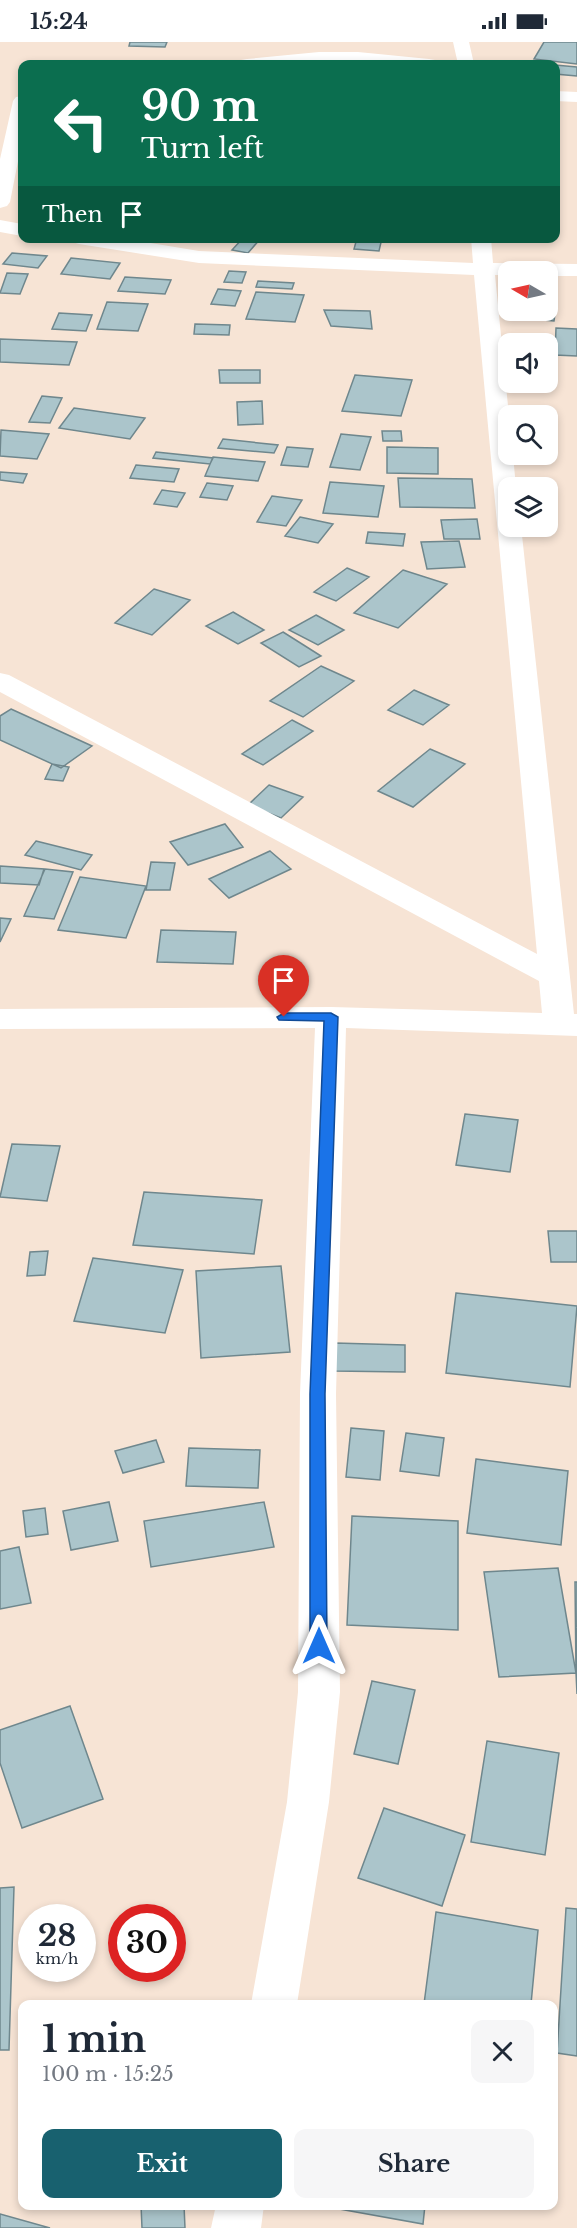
<!DOCTYPE html>
<html lang="en">
<head>
<meta charset="utf-8">
<style>
  :root { --surface:#fff; --page:#f6f6f7; --text:#1f2937; --muted:#747a83; --accent:#18616f }
  body { margin:0; font-family:"Libre Baskerville",serif; background:var(--page); color:var(--text); height:100vh; display:flex; flex-direction:column; font-size:22px; white-space:nowrap }
  * { box-sizing:border-box; margin:0 }
  p { font-size:20px; color:var(--muted) }
  .icon { flex:none; width:33px; height:33px; fill:none; stroke:currentColor; stroke-width:2; stroke-linecap:round; stroke-linejoin:round }
  .map { position:relative; flex:1; overflow:hidden }
  .sheet { position:absolute; left:18px; top:1958px; width:540px; height:210px; display:flex; flex-direction:column; background:var(--surface); border-radius:12px; box-shadow:0 3px 9px #0003 }
  .sheet>* { flex:none }
  .guide { position:absolute; left:18px; top:18px; width:542px; height:183px; border-radius:12px; box-shadow:0 3px 9px #0003; background:#0b6e4f; color:#fff; overflow:hidden }
  .needle { width:39px; rotate:279deg }
  .fabs { position:absolute; left:498px; top:219px; display:grid; gap:12px }
  .fabs a { display:grid; place-items:center; width:60px; height:60px; border-radius:12px; background:var(--surface); box-shadow:0 3px 9px #0003; font-size:30px }
  .speed { position:absolute; left:18px; top:1862px; display:flex; gap:12px; font-size:30px; font-weight:700; text-align:center }
  .speed>* { display:grid; place-content:center; width:78px; height:78px; border-radius:50%; background:var(--surface); box-shadow:0 3px 9px #0003; line-height:1 }
  .speed small { font-size:15px; font-weight:400 }
  .speed .limit { border:9px solid #d22; background:#fff; color:#111 }
  .pin { position:absolute; display:grid; place-items:center; width:51px; height:51px; color:#fff; margin:-62px -26px; border-radius:50% 50% 50% 0; rotate:-45deg; box-shadow:0 0 6px #0007 }
  .pin .icon { rotate:45deg }
  .me { position:absolute; width:66px; margin:-33px; rotate:0deg; stroke-linejoin:round; filter:drop-shadow(0 0 4px #0008) }
  .turn { display:flex; align-items:center; gap:21px; height:126px; padding:0 24px; font-size:27px }
  .turn .icon { width:78px; height:78px; stroke-width:2.5 }
  .turn b { display:block; font-size:42px; line-height:51px }
  .then { display:flex; align-items:center; height:57px; padding:0 24px; background:#0003; gap:12px; font-size:22px }
  .round { display:grid; place-items:center; flex:none; width:63px; height:63px; border-radius:12px; background:var(--page) }
  .head { display:flex; align-items:center; justify-content:space-between; height:102px; padding:0 24px }
  h1 { font-size:36px; font-weight:700; line-height:45px }
  .cta { display:flex; gap:12px; margin-top:auto; padding:12px 24px }
  .cta a { flex:1; height:69px; border-radius:12px; background:var(--accent); color:#fff; font-size:24px; font-weight:700; line-height:69px; text-align:center }
  .cta a+a { background:var(--page); color:var(--text) }
  .status { display:flex; justify-content:space-between; align-items:center; height:42px; padding:0 30px; background:var(--surface); direction:ltr }
  .status svg { height:16px; fill:currentColor }
  .map>svg:first-child { display:block }
  .building { fill:#abc5cb; stroke:#6f878d; stroke-width:1.5 }
  .lines { fill:none; stroke-linecap:round; stroke-linejoin:round }
  .street { fill:#fff; fill-rule:evenodd }
  .route { fill:#1a73e8; stroke:#114b97; stroke-width:1.5 }
</style>
</head>
<body>
<div class="status"><b>15:24</b><svg viewBox="0 0 49 12"><path d="M0 12V9h3v3zM5 12V6h3v6zM10 12V3h3v9zM15 12V0h3v12zM26 1h20v11H26zM47 4h2v5h-2z"/></svg></div>
<div class="map">
<svg width="577" height="2186" viewBox="0 0 577 2186">
  <rect width="100%" height="100%" fill="#f7e4d5"/>
  <path class="building" d="M130 0H167L165 5 129 4Z
    M544 0H577V22L534 17Z
    M555 23 577 25V34L555 32Z
    M243 196H261L248 211 232 208Z
    M357 196H382L379 209 354 207Z
    M12 211 47 214 38 226 3 222Z
    M71 216 120 221 110 237 61 232Z
    M229 229 246 230 242 241 224 240Z
    M7 231 28 232 20 252 0 251Z
    M125 235 171 238 165 252 118 249Z
    M258 239 294 241 292 247 256 245Z
    M218 247 241 249 235 264 211 262Z
    M256 250 304 253 295 280 246 277Z
    M107 260 148 262 138 289 97 287Z
    M548 265H556L554 279 531 277 533 268H548Z
    M324 268 370 269 372 287 331 284Z
    M59 271 92 273 86 289 52 287Z
    M195 282 230 283 229 293 194 292Z
    M556 286 577 287V314L555 313Z
    M0 297 77 300 69 323 0 320Z
    M219 328H260V341H220Z
    M355 333 412 338 401 374 342 369Z
    M42 354 62 356 50 381 29 380Z
    M262 359 263 382 238 383 237 360Z
    M74 366 145 376 130 397 59 386Z
    M1 388 49 392 37 417 0 414Z
    M382 389H401L402 399H383Z
    M341 392 371 395 360 428 330 425Z
    M223 397 278 403 274 411 218 406Z
    M287 405 313 407 308 425 281 423Z
    M387 405 438 406V432L387 431Z
    M156 410 213 416 210 422 153 416Z
    M213 415 265 420 258 439 205 434Z
    M136 423 179 427 174 440 130 436Z
    M0 430 27 432 23 441 0 438Z
    M398 436 472 437 475 466 400 465Z
    M330 440 384 444 378 475 323 471Z
    M207 441 233 444 227 458 200 455Z
    M162 448 185 451 177 465 154 462Z
    M272 454 302 458 286 484 257 480Z
    M300 475 333 482 318 501 285 494Z
    M477 477 480 497H444L441 478Z
    M368 490 405 492 403 504 366 501Z
    M459 499 465 525 427 527 421 500Z
    M347 526 369 535 336 559 314 550Z
    M403 528 447 542 398 586 354 571Z
    M154 547 190 558 152 593 115 581Z
    M233 570 264 588 238 602 206 584Z
    M316 573 344 588 318 603 289 588Z
    M283 590 321 614 299 625 261 601Z
    M321 624 354 639 303 675 270 659Z
    M414 648 449 663 423 683 388 668Z
    M11 667 92 704 61 726 0 698V674Z
    M292 678 313 689 263 723 242 712Z
    M430 707 465 722 413 765 378 749Z
    M52 722 69 725 63 739 45 737Z
    M269 743 303 755 281 776 248 763Z
    M225 782 243 805 188 823 170 800Z
    M36 799 92 813 81 828 25 813Z
    M270 809 291 827 229 856 209 837Z
    M151 820 175 821 170 848H146Z
    M0 824 44 827 39 843 0 841Z
    M45 827 73 830 54 877 24 874Z
    M80 835 146 844 126 896 58 888Z
    M0 876 11 877 0 900Z
    M161 888 236 890 233 922 157 920Z
    M465 1072 518 1078 510 1130 456 1123Z
    M12 1102 60 1104 47 1159 0 1155Z
    M144 1150 262 1158 254 1212 133 1203Z
    M548 1189H577V1220H551Z
    M48 1209 45 1233 27 1234 30 1210Z
    M93 1216 183 1228 165 1291 74 1279Z
    M281 1224 290 1310 201 1316 196 1229Z
    M456 1251 577 1264 570 1345 446 1331Z
    M335 1301 405 1303V1330L334 1329Z
    M351 1386 384 1389 380 1438 346 1435Z
    M406 1391 444 1396 439 1434 400 1429Z
    M156 1398 164 1420 123 1431 115 1409Z
    M189 1406 260 1408 258 1446 186 1444Z
    M476 1417 568 1429 561 1503 467 1491Z
    M109 1460 118 1499 71 1508 63 1469Z
    M264 1460 274 1505 151 1525 144 1479Z
    M45 1466 48 1492 26 1495 23 1469Z
    M352 1474 458 1479V1588L347 1583Z
    M19 1505 31 1561 0 1567V1509Z
    M558 1526 576 1631 499 1635 484 1530Z
    M575 1540H577V1652L576 1631Z
    M372 1639 415 1648 398 1722 354 1712Z
    M70 1664 103 1757 22 1786 0 1721V1688Z
    M487 1699 559 1711 545 1813 471 1800Z
    M384 1766 465 1793 442 1864 358 1836Z
    M14 1845 9 2008H0V1846Z
    M566 1866 577 1867V2014L557 2011Z
    M436 1870 538 1888 531 1962H424Z
    M141 2163H184L185 2186H142Z
    M317 2163H425L423 2182Z
    M0 2172 50 2186H0Z"/>
  <g class="lines">
    <path class="street" d="M453 0H469L474 22H458Z
      M319 10H358L429 17 435 18 438 22H382L358 20 238 22 241 18 247 17Z
      M555 49 577 50V60L555 59Z
      M22 54V99L10 160 7 164 0 166V117L13 59 16 55Z
      M0 178 22 182V194L0 190Z
      M69 196H120L199 209 473 221 471 196H491L493 221 577 222V234H548V230H508V233H495L509 374 508 412H513L516 446H508V484H521L574 972H577V994L346 986 336 1352 340 1650 329 1760 297 1962H251L287 1760 298 1650 300 1352 315 986 0 987V967L331 965 542 971 539 939 0 650V631L9 633 537 912 474 233 199 221 79 202 72 200Z
      M216 2163H264L261 2186H211Z"/>
  </g>
  <path class="route" d="M284 971H331L338 975 325 1352 327 1604 325 1609 319 1611 313 1609 310 1604V1352L324 979 279 978 277 975Z"/>
</svg>
<div class="fabs">
<a><svg class="needle" viewBox="-14 -14 28 28"><path d="M0-13l5 13h-10z" fill="#e53935"/><path d="M0 13l5-13h-10z" fill="#747a83"/></svg></a>
<a><svg class="icon" aria-label="sound" viewBox="0 0 24 24"><path d="M4 9h4l5-4v14l-5-4H4zM17 9q2 3 0 6"/></svg></a>
<a><svg class="icon" aria-label="search" viewBox="0 0 24 24"><circle cx="10" cy="10" r="6"/><path d="M15 15l6 6"/></svg></a>
<a><svg class="icon" aria-label="layers" viewBox="0 0 24 24"><path d="M12 4l9 5-9 5-9-5zM3 14l9 5 9-5"/></svg></a>
</div>
<div class="speed"><div>28<small>km/h</small></div><div class="limit">30</div></div>
<div class="pin" style="left:284px;top:975px;background:#d93025"><svg class="icon" aria-label="arrive" viewBox="0 0 24 24"><path d="M6 21V4h12l-3 4 3 4H6"/></svg></div>
<svg class="me" style="left:319px;top:1604px" viewBox="-20 -20 40 40"><path d="M0-17L14 15 0 8-14 15z" fill="#1a73e8" stroke="#fff" stroke-width="4"/></svg>
<div class="guide">
<div class="turn"><svg class="icon" aria-label="left" viewBox="0 0 24 24"><path d="M17 20v-9H6M10 6l-5 5 5 5"/></svg><div><b>90 m</b>Turn left</div></div>
<div class="then">Then<svg class="icon" aria-label="arrive" viewBox="0 0 24 24"><path d="M6 21V4h12l-3 4 3 4H6"/></svg></div>
</div>
<section class="sheet">
<div class="head"><div><h1>1 min</h1><p>100 m · 15:25</p></div><a class="round"><svg class="icon" aria-label="close" viewBox="0 0 24 24"><path d="M6 6l12 12M18 6L6 18"/></svg></a></div>
<div class="cta"><a>Exit</a><a>Share</a></div>
</section>
</div>
</body>
</html>
